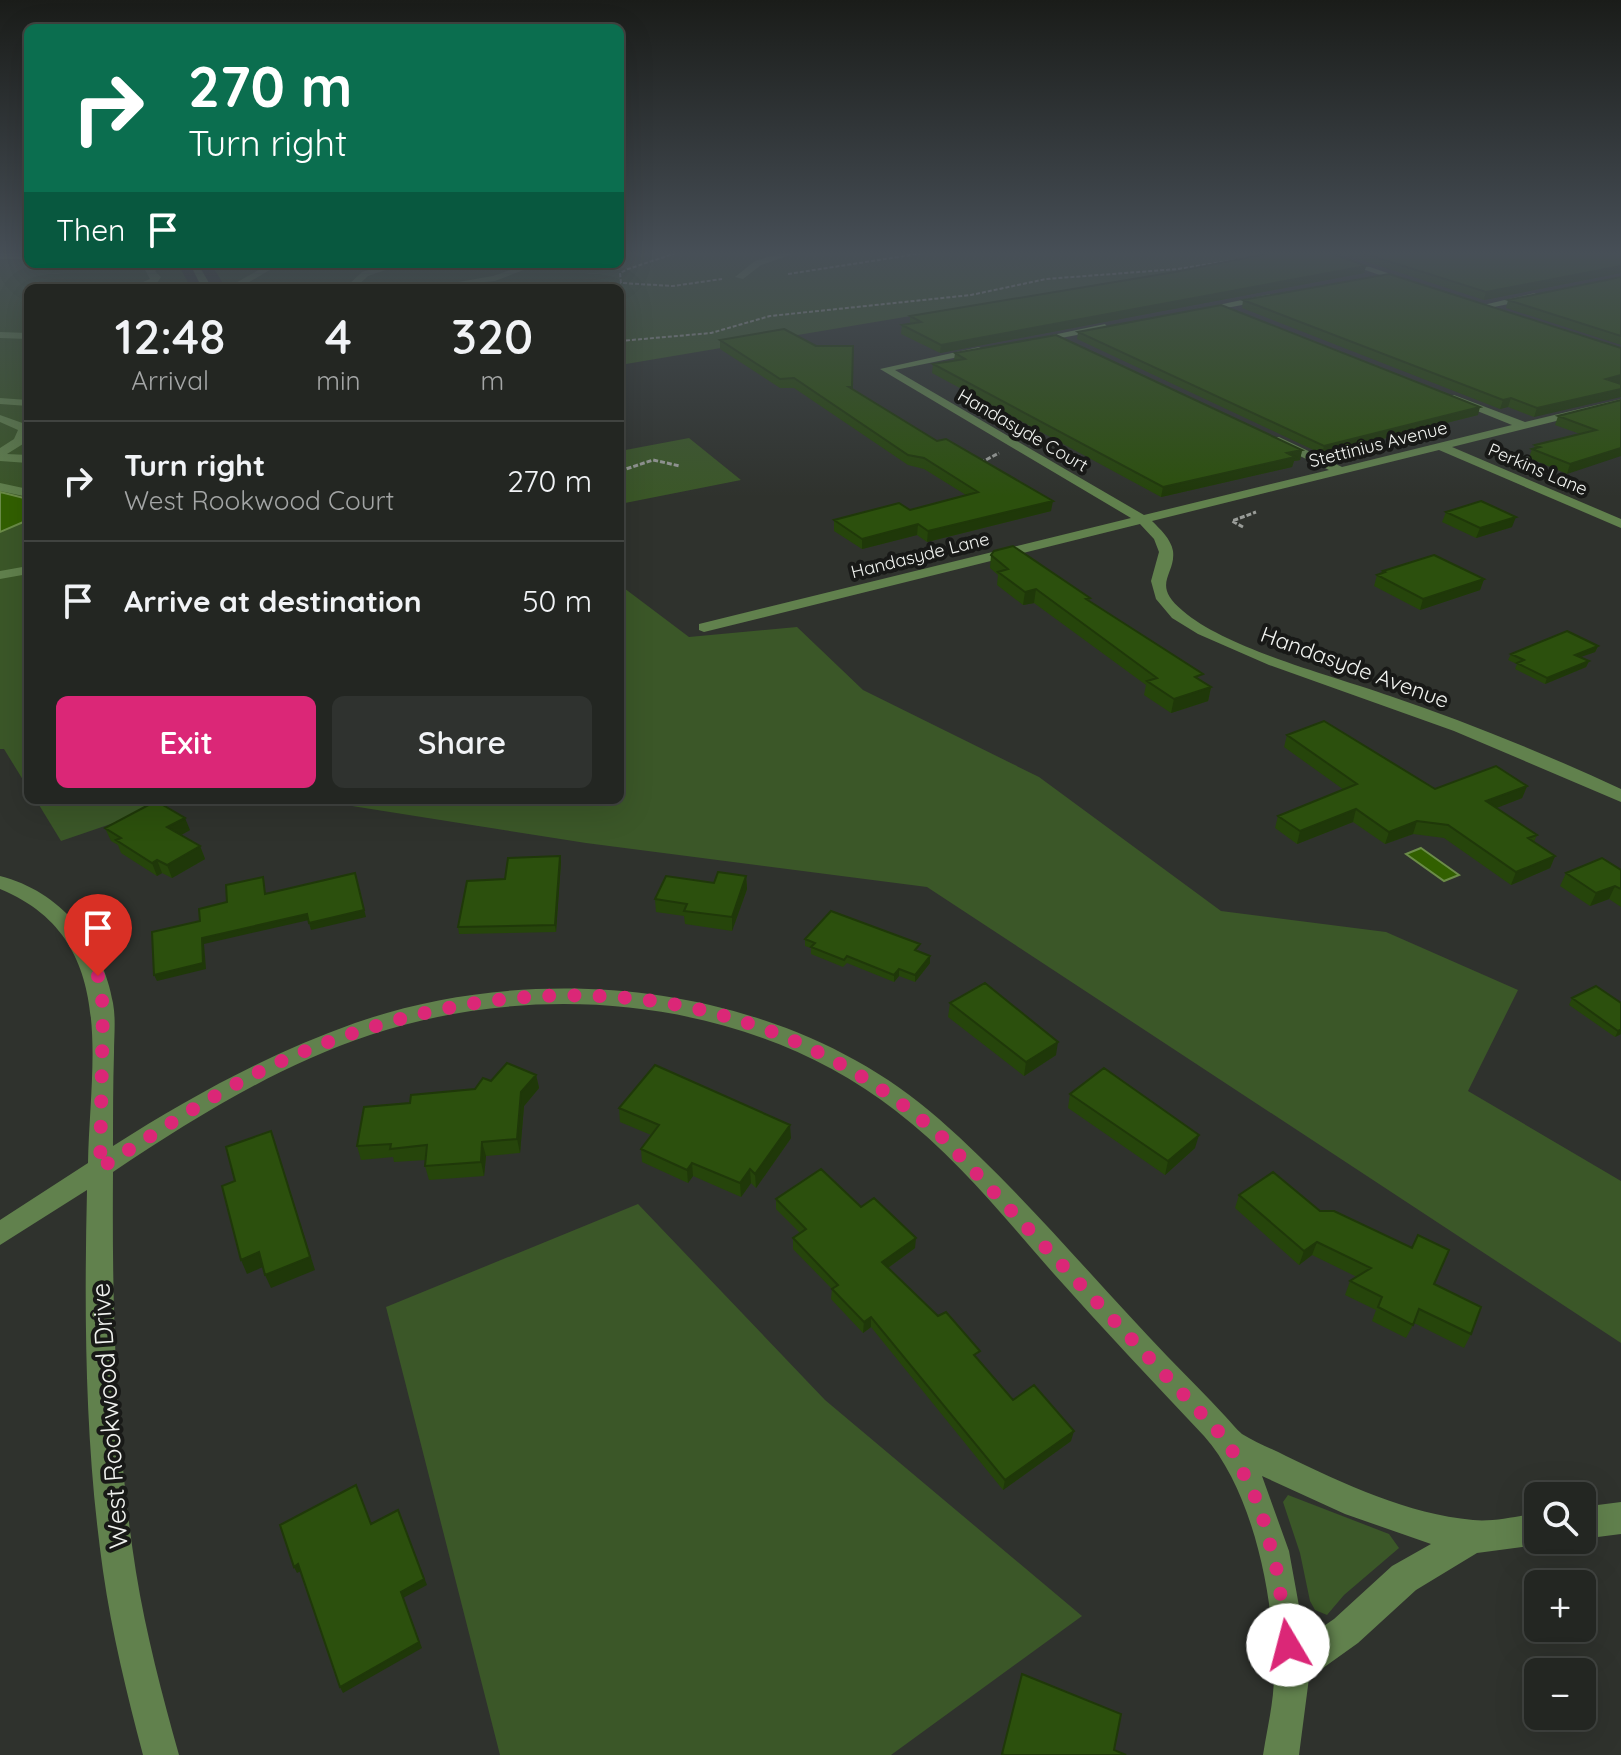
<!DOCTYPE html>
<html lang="en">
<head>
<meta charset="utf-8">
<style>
  :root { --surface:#232622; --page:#2f322f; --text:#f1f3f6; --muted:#a3a5a5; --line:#404340; --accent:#db2777 }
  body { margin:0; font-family:Quicksand,sans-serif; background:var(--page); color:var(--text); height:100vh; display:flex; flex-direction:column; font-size:30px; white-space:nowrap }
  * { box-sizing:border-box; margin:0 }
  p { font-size:26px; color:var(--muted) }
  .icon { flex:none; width:44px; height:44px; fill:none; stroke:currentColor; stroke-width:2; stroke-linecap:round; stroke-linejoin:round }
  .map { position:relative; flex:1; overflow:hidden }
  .drawer { position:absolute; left:24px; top:284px; width:600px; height:520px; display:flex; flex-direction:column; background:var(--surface); border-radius:12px; box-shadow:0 8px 32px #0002,0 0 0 2px var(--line) }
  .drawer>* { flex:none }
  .top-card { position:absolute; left:24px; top:24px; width:600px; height:244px; border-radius:12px; box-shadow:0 8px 32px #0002,0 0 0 2px var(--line); background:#0b6e4f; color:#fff; overflow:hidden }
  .buttons { position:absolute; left:1524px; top:1482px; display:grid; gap:16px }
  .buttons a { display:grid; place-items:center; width:72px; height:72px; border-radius:12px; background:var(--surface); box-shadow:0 8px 32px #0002,0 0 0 2px var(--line); font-size:40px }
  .pin { position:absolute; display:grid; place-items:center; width:68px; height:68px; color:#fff; margin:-82px -34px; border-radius:50% 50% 50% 0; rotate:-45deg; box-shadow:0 0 8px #0007 }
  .pin .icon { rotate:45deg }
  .me { position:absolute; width:88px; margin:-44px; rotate:352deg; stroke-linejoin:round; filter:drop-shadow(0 0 6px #0008) }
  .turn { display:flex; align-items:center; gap:28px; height:168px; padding:0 32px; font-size:36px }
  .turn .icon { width:104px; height:104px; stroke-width:2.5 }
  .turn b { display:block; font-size:56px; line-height:68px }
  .then { display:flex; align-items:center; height:76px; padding:0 32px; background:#0003; gap:16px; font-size:30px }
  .eta { display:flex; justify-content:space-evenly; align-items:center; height:136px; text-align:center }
  .eta b { font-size:48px; font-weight:600; line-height:56px }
  .cta { display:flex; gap:16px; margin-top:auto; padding:16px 32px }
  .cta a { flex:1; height:92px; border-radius:12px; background:var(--accent); color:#fff; font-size:32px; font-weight:600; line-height:92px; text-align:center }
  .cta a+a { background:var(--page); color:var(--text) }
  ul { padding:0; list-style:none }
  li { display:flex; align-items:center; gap:24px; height:120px; padding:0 32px; border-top:2px solid var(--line) }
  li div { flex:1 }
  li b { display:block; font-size:30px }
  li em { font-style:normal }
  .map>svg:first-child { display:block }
  .green { fill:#3b5728 }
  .water { fill:#326000; stroke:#6b8c48; stroke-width:2 }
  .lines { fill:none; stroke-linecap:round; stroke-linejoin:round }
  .path-far1 { stroke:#999c98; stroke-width:2; stroke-dasharray:4 2; stroke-linecap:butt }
  .path { stroke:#999c98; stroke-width:3; stroke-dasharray:5 2; stroke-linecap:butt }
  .minor { fill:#61814d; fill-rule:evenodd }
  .wall { fill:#26450b }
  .shaded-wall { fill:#1f3809 }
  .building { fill:#2c500d; stroke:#1f3809; stroke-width:2 }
  .route { stroke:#db2777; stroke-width:14; stroke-dasharray:0 25.2 }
  .labels { text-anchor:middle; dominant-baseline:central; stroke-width:8; stroke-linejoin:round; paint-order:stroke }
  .far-street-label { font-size:18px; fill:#f1f3f0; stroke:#181917 }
  .street-label { font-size:22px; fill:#f1f3f0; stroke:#181917 }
  .near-street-label { font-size:26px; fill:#f1f3f0; stroke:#181917 }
</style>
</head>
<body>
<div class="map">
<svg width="1621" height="1755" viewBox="0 0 1621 1755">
  <rect width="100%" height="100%" fill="#2f322d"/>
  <path class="green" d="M0 251H28V264H178L191 288H28V788L4 749H0Z
    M620 251H1296L620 365V288H226L211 264H620Z
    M689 438 741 480 620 504V451Z
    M620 585 689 637 797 627 863 690 1039 777 1221 911 1386 932 1518 990 1468 1091 1621 1181V1343L927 887 586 843 314 800H620Z
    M36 800H181L61 841Z
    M638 1204 825 1400 1082 1616 891 1755H500L386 1307Z
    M1288 1495 1389 1534 1399 1548 1344 1595 1327 1615 1315 1610 1310 1601 1300 1553 1283 1502Z"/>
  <path class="water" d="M0 492 28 499V520L0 532Z
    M1421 848 1459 875 1444 881 1406 854Z"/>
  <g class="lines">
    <path class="path-far1" d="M682 251 628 269 620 273 621 283 673 286 722 279
      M788 274 937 251
      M620 341 711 333 770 316 971 295 1046 279 1178 269 1266 255 1268 251"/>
    <path class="path" d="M980 463 999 453
      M620 471 653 460 680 466
      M1243 527 1232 521 1256 512"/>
    <path class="minor" d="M788 251H801L761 265 743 279 735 277 755 261Z
      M1310 251H1323L1414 282 1406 284Z
      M0 253H28V259H0Z
      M153 264H164L155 271 161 277 157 283 129 288 150 279 145 270Z
      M190 264H198L212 288H202Z
      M269 264H280L239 288H227Z
      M387 264H403L368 276 355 288H345L362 272Z
      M527 264H539L495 281 424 288 493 276Z
      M1535 293 1538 298 1484 309 1479 306Z
      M1270 294 1273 299 1195 314 1190 311Z
      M1105 324 1109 329 1034 343 1029 340Z
      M0 332 28 333V339L0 338Z
      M979 347 984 350 983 352 895 370 1144 515 1329 470 1275 444V438L1279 437 1342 467 1512 425 1450 400V396L1454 395 1525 422 1621 399V405L1452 447 1621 519V528L1439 450 1152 521C1160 529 1171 539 1173 551 1176 575 1150 584 1183 611 1227 649 1333 676 1390 696 1469 723 1546 754 1621 789V802L1454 731 1269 665 1198 634 1172 618 1156 599 1151 581 1159 552 1154 539 1140 524 704 632 699 630V624L1131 518 880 369Z
      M0 398 28 400V406L0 404Z
      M0 415 28 425 23 444 7 454 28 455V463L0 461V448L14 439 18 430 0 422Z
      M0 483 28 489V497L0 491Z
      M28 566V574L0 579V571Z
      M0 876C60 891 103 943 113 1003 116 1019 114 1037 114 1053 113 1084 113 1115 113 1146 190 1097 268 1054 355 1023 544 957 786 984 939 1119 1021 1191 1092 1278 1168 1357 1187 1377 1207 1396 1225 1416 1231 1422 1236 1429 1242 1434 1255 1442 1272 1449 1286 1456 1344 1484 1408 1514 1473 1520 1494 1522 1517 1516 1538 1513V1540H1549L1538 1545 1477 1553 1416 1590 1358 1643 1309 1678 1299 1755H1263C1267 1729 1274 1702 1274 1675 1275 1602 1254 1492 1204 1436 1154 1383 1103 1329 1054 1274 1004 1217 956 1157 896 1111 751 998 542 978 370 1035 277 1066 194 1118 113 1172 112 1305 115 1440 136 1572 146 1634 162 1694 179 1755H143C127 1694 112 1634 103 1571 85 1445 84 1317 87 1190L0 1245V1220L88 1163C90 1059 119 938 0 889ZM1262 1476 1345 1514 1431 1544 1392 1566 1334 1619 1305 1639 1289 1551Z
      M1621 1502V1534L1582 1539V1507Z"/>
  </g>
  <path class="wall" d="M1333 251H1621V273L1484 300Z
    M1366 266 1364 273 940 353 901 334 902 325 910 324V316Z
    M1621 277V345L1506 308 1508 300Z
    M1243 300 1621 383 1534 417 1508 407 1500 409 1242 308Z
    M1078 332 1478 415 1322 454 1077 339Z
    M720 340 816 346H853L852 389 1051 511 927 542 917 535 862 549 834 531V520L910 510 966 495 924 469 908 465 794 388H780L720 349Z
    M955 353 1302 450 1300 460 1294 461 1292 467 1161 497 932 373 933 364 954 360Z
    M1621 400 1567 474 1529 458 1532 449 1534 448 1535 445 1580 434 1555 425 1558 416Z
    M1446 512 1512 527 1476 538 1442 522Z
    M991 555 1090 598 1089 601 1211 687 1208 701 1171 713 1144 695 1146 685 1034 603 1023 605 997 585 998 575 990 568Z
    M1383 571 1484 579 1480 590 1420 610 1374 586 1377 575 1382 573Z
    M1598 646 1595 652 1580 657 1589 661 1586 667 1545 684 1515 669 1517 664 1508 660 1511 654Z
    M1287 735 1435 789 1527 786 1522 798 1496 808 1537 835 1534 842 1555 856 1550 868 1511 885 1444 838 1413 834 1385 844 1353 822 1297 844 1275 828 1278 816 1344 790 1284 747Z
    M105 828 190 830 181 835 200 846 205 859 172 878 162 873 157 876 121 853 118 845 111 841Z
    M560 856 561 862 556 932 459 934 458 927 505 879Z
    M1621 870V907L1609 899 1590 906 1560 886 1566 873Z
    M746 876 747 889 732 931 685 924 684 916 656 912 655 899 714 883Z
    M805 939 919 952 930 963 915 982 899 976 894 982 847 963 843 967 811 954V948L805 946Z
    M1572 998 1621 1003V1034L1615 1037 1569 1005Z
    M950 1003 1056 1055 1024 1076 948 1017Z
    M536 1075 539 1088 524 1106 520 1153 486 1156 484 1176 429 1180 425 1166 426 1160 394 1162 393 1157 361 1160 357 1146 410 1103 475 1089 491 1081Z
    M1070 1094 1195 1148 1165 1175 1068 1108Z
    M619 1108 791 1138 756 1188 751 1183 741 1197 693 1176 688 1183 642 1162 641 1149 651 1135 620 1122Z
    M1239 1195 1320 1211 1434 1284 1471 1334 1464 1348 1414 1323 1406 1338 1372 1321 1376 1310 1345 1295 1350 1281 1357 1277 1312 1255 1299 1265 1235 1208Z
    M776 1199 861 1207 915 1248 888 1268 979 1360 1013 1400 1071 1441 1003 1490 871 1327 863 1333 831 1299 832 1289 793 1249V1238L800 1233 776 1209Z"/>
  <path class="shaded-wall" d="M1366 266 1364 273 940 353 941 345Z
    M1621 266V273L1484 300 1486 292Z
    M1621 375V383L1603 388 1606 379Z
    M1621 389V397L1534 417 1537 408Z
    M1511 398 1508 407 1500 409 1503 400Z
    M1480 407 1478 415 1322 454 1324 446Z
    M1621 448V456L1567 474 1570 464Z
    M1302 450 1300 460 1294 461 1292 467 1161 497 1163 487Z
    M1053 501 1051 511 927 542 928 531Z
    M1516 517 1512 527 1476 538 1480 528Z
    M918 524 917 535 862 549V539Z
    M1484 579 1480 590 1420 610 1423 599Z
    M1036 589 1034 603 1023 605 1025 592Z
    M1598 646 1595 652 1572 660 1575 655Z
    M1589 661 1586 667 1545 684 1547 678Z
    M1211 687 1208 701 1171 713 1174 699Z
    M1527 786 1522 798 1481 814 1486 801Z
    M1356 809 1353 822 1297 844 1300 831Z
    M185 818 190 830 172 840 167 827Z
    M1417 821 1413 834 1385 844 1389 832Z
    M200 846 205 859 172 878 167 865Z
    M560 856 561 862 556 932 555 925Z
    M1555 856 1550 868 1511 885 1516 872Z
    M157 860 162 873 157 876 152 863Z
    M355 873 366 917 311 930 309 923Z
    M746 876 747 889 732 931V917Z
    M1615 886 1609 899 1590 906 1596 893Z
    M307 914 309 920 204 944 206 969 157 981 154 975 202 938Z
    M930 956V963L915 982V975Z
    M899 969V976L894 982V975Z
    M1621 1029V1034L1615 1037 1618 1031Z
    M1058 1042 1056 1055 1024 1076 1026 1062Z
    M536 1075 539 1088 524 1106 520 1153 517 1139 521 1092Z
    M790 1125 791 1138 756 1188 755 1174Z
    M271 1131 315 1270 271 1288 265 1275Z
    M1199 1135 1195 1148 1165 1175 1168 1161Z
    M482 1142 486 1156 484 1176 481 1162Z
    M692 1163 693 1176 688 1183 687 1170Z
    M750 1169 751 1183 741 1197 740 1183Z
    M916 1238 915 1248 882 1272V1262Z
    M1317 1242 1312 1255 1299 1265 1304 1251Z
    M259 1252 265 1266 247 1274 241 1260Z
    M871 1317V1327L863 1333 864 1322Z
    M1074 1431 1071 1441 1003 1490 1005 1480Z
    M398 1510 427 1585 403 1598 422 1648 343 1693 340 1687 401 1592Z
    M298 1564 301 1571 297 1573 294 1567Z"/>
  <path class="building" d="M1280 251H1325L1366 266 941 345 902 325 921 322 910 316 1175 272Z
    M1356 251H1621V266L1486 292Z
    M1389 274 1621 348V375L1606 379 1621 384V389L1537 408 1511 398 1503 400 1243 300Z
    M1621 277V336L1508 300Z
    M1221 305 1480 407 1324 446 1078 332Z
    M784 329 816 346H853L852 387H849L937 441 946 439 1053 501 928 531 918 524 862 539 834 520 899 503 910 510 978 492 924 458 908 455 794 378 780 379 720 340Z
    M1056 335 1302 450 1287 453 1295 457 1163 487 933 364 965 359 955 353Z
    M1621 400V448L1570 464 1532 449 1540 447 1535 445 1596 430 1558 416Z
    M1481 501 1516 517 1480 528 1446 512Z
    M1013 546 1090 598 1086 599 1203 674 1195 677 1211 687 1174 699 1147 681 1157 678 1036 589 1025 592 998 572 1008 569 991 555 994 551Z
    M1434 555 1484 579 1423 599 1377 575 1385 572 1383 571Z
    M1567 631 1598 646 1575 655 1589 661 1547 678 1517 663 1524 660 1511 654Z
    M1324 721 1435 789 1496 766 1527 786 1486 801 1537 835 1528 838 1555 856 1516 872 1448 825 1417 821 1389 832 1356 809 1300 831 1278 816 1357 784 1287 735Z
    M156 801 185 818 167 827 200 846 167 865 157 860 152 863 116 840 121 838 105 828Z
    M560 856 555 925 458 927 467 881 505 879 508 858Z
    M1602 858 1621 870V889L1615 886 1596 893 1566 873Z
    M718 872 746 876 732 917 684 911 687 904 655 899 666 876 714 883Z
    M355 873 364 910 309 923 307 914 202 938 203 963 154 975 152 932 200 921 199 909 227 902 226 885 263 877 265 894Z
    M831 911 920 944 915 950 930 956 915 975 899 969 894 975 847 956 844 960 811 947 815 943 805 939Z
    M985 983 1058 1042 1026 1062 950 1003Z
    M1596 986 1621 1003V1029L1618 1031 1572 998Z
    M507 1063 536 1075 521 1092 517 1139 482 1142 481 1162 425 1166 427 1145 390 1149 391 1144 357 1146 364 1107 410 1103 411 1095 475 1089 483 1078 491 1081Z
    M655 1065 790 1125 755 1174 750 1169 740 1183 692 1163 687 1170 641 1149 659 1125 619 1108Z
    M1104 1068 1199 1135 1168 1161 1070 1094Z
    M271 1131 310 1257 265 1275 259 1252 241 1260 222 1186 235 1181 226 1147Z
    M821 1169 861 1207 874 1198 916 1238 882 1262 938 1316 946 1312 980 1351 974 1355 1013 1400 1034 1385 1074 1431 1005 1480 871 1317 864 1322 832 1289 838 1285 793 1238 806 1229 776 1199Z
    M1273 1172 1320 1211H1334L1412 1248 1418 1235 1449 1250 1434 1284 1481 1307 1471 1334 1419 1309 1413 1325 1378 1307 1382 1297 1350 1281 1371 1268 1317 1242 1304 1251 1239 1195Z
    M356 1485 371 1524 398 1510 424 1579 401 1592 419 1642 340 1687 298 1564 294 1567 280 1525Z
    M1022 1674 1121 1714 1114 1750 1126 1755H1004L1002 1754Z"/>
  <linearGradient id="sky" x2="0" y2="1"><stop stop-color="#1a1c19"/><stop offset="0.51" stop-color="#474f57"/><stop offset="1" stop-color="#474f57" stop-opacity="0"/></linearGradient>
  <rect width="1621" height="497" fill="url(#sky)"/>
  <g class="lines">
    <path class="route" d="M98 976 103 1006 100 1168C163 1129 225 1085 293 1056 518 961 756 970 943 1138L1228 1442 1260 1507 1277 1571 1288 1645"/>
  </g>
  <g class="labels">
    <g class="far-street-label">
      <text transform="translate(1023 430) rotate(30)">Handasyde Court</text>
      <text transform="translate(1378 444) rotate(-14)">Stettinius Avenue</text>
      <text transform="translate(1538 469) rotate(23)">Perkins Lane</text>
      <text transform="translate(920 555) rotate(-14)">Handasyde Lane</text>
    </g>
    <g class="street-label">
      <text transform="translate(1355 667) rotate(20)">Handasyde Avenue</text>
    </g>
    <g class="near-street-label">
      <text transform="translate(109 1416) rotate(-94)">West Rookwood Drive</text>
    </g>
  </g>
</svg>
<div class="buttons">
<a><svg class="icon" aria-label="search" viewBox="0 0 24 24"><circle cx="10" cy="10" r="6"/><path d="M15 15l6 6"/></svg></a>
<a>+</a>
<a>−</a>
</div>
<div class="pin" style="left:98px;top:976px;background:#d93025"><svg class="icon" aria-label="arrive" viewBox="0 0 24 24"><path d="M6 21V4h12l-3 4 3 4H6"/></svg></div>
<svg class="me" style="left:1288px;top:1645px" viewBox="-20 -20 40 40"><circle r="19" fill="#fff"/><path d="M0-13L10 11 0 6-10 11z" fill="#db2777"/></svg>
<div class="top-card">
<div class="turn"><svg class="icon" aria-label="right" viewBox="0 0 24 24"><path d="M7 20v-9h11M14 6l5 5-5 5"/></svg><div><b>270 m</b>Turn right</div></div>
<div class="then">Then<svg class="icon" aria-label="arrive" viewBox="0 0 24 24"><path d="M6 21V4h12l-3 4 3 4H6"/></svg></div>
</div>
<section class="drawer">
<div class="eta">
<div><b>12:48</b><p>Arrival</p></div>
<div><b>4</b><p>min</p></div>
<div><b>320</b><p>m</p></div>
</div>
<ul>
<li><svg class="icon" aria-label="right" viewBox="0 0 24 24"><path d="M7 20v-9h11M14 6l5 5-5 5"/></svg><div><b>Turn right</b><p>West Rookwood Court</p></div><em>270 m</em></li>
<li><svg class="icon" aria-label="arrive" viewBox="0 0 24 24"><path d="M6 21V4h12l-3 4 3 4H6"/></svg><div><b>Arrive at destination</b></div><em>50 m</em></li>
</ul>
<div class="cta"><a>Exit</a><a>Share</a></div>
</section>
</div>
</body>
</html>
